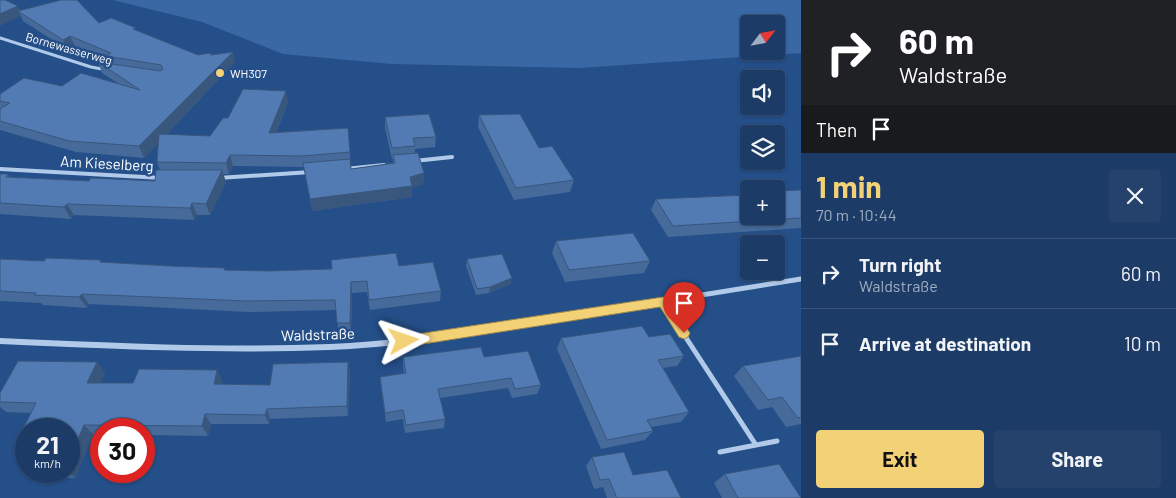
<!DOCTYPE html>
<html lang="en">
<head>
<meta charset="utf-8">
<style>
  :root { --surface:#1c3b67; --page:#25426d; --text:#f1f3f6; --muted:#a0adc0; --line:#3a557b; --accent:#f3d176 }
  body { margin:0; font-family:Barlow,sans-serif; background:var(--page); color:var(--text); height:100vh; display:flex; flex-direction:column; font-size:19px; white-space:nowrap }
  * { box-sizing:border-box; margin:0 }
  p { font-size:16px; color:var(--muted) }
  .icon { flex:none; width:28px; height:28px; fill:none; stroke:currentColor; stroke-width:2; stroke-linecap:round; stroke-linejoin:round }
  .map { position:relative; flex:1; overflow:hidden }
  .details { display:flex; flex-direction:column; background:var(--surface); width:375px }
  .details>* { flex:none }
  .hud { background:#202124; color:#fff; overflow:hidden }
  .needle { width:32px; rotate:58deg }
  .tools { position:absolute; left:740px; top:15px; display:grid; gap:10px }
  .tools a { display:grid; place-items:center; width:45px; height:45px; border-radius:5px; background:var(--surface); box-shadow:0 1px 4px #0004,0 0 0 1px var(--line); font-size:25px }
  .speed { position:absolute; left:15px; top:418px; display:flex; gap:10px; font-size:25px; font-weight:700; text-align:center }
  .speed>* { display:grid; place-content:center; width:65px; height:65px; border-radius:50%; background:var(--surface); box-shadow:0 1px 4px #0004,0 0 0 1px var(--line); line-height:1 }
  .speed small { font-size:12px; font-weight:400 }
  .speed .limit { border:8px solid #d22; background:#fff; color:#111 }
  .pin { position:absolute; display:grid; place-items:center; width:42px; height:42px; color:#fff; margin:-51px -21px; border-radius:50% 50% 50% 0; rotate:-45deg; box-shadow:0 0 5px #0007 }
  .pin .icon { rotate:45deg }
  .me { position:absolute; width:55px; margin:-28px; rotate:85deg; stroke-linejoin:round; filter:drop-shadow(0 0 4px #0008) }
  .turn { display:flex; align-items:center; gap:18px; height:105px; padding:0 15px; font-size:22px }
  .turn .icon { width:65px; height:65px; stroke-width:2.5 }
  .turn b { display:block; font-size:35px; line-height:42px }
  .then { display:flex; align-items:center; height:48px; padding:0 15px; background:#0003; gap:10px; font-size:19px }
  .round { display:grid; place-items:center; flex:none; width:52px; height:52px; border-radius:5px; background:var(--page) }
  .summary { display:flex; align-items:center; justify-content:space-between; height:85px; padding:0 15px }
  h1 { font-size:30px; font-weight:700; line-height:38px; color:var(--accent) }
  .primary-button { display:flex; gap:10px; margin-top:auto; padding:10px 15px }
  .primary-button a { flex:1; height:58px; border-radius:5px; background:var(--accent); color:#111; font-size:20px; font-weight:700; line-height:58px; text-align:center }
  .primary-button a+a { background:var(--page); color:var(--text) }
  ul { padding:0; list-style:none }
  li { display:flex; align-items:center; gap:15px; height:70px; padding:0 15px; border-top:1px solid var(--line) }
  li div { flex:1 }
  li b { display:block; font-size:19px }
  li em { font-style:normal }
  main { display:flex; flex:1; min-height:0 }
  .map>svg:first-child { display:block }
  .green { fill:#3968a5; fill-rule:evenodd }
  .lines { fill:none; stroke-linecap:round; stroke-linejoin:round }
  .lane-far1 { stroke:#b2cae9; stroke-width:4 }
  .lane { stroke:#b2cae9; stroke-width:5 }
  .street-far3 { stroke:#b2cae9; stroke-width:3 }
  .street-far2 { stroke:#b2cae9; stroke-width:4 }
  .street-far1 { stroke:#b2cae9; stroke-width:5 }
  .street { stroke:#b2cae9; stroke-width:6 }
  .wall { fill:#466a99 }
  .shaded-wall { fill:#39567d }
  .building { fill:#517bb2; stroke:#39567d }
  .route { fill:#f3d176; stroke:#9e884d }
  .poi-dot { fill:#f3d176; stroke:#254f89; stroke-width:2 }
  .labels { text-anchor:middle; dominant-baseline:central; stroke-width:5; stroke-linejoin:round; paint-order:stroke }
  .far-street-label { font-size:12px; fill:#fff; stroke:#254f89 }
  .far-poi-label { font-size:12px; fill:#fff; stroke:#254f89; text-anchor:start }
  .street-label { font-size:15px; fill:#fff; stroke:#254f89 }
</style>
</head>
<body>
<main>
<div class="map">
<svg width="801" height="498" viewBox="0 0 801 498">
  <rect width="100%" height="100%" fill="#254f89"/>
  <path class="green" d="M113 0H801V53L579 68 392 64 283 54 202 22ZM749 24H776V51H749Z"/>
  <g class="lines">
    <path class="lane-far1" d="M663 302 680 328"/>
    <path class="lane" d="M679 327 756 445
      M720 452 777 441"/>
    <path class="street-far3" d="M0 38 91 67 107 70"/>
    <path class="street-far2" d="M414 161 452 157
      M0 169 162 178
      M345 169 384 165
      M218 178 311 172"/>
    <path class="street-far1" d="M496 328 801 279"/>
    <path class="street" d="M0 341C110 346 220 351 330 347 389 345 446 336 504 327"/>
  </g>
  <path class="wall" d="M0 0 20 10 99 23 137 31 198 55H211L235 62 166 135 210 136 228 118 288 102 276 133 348 128 351 169 393 163V159H392L385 128V117L436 137 435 147 415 149V153L424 173 423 184 412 188V197L312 211 304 167 233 166 229 174H223L226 182 210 215H197L194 220 74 215 71 219 0 214V174H8L9 177 89 181H155L160 170 157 162 158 143 144 158 76 152 0 130V94L62 86 119 84 102 73 98 62 110 64 109 61 75 46 68 50 23 21 21 16Z
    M479 115 539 148 574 180 570 192 514 200 478 127Z
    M801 190V228L668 237 651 210 656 199 746 196 749 192V216Z
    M556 241 650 261 644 273 565 282 552 253Z
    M0 259 44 261 102 262 226 270 269 271 399 266 441 291 440 301 370 310 367 292 352 293 351 333H339L336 310 249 312 89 304 87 308 43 305 41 303 0 301Z
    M467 259 512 278 510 284 489 293 476 295 466 266Z
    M649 337 684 356 677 366 663 368 689 412 681 422 651 427 653 431 645 440 601 449 557 349 561 338Z
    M801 356V424L786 427 772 407 758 410 734 376 743 366Z
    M403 357H484L541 385 537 394 512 398 508 388 440 398 445 419 444 428 405 433 403 419 386 422 381 386 380 377 404 373 403 367Z
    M97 362 105 373 100 383H133L222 380 221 384 270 385 348 362 350 372 348 416 270 419 269 424H211L208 436 144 435V429H101V435L93 434 75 478 38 477 30 471H69V429H26L24 427 31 413 6 412 0 407V393Z
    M592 457 633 475 681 498H607L603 487 594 489 586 466Z
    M725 474 801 498H722L714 483Z"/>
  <path class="shaded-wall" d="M18 6 22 13 18 11 21 16 0 26V14Z
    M70 36 75 46 68 50 63 40Z
    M233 52 235 62 144 158 139 146Z
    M286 91 288 102 271 144 269 133Z
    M230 155 233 166 229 174 226 163Z
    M222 170 226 182 210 215 206 204Z
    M424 173 423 184 412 188V197L312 211 310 199 410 177Z
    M192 203 197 215 194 220 190 208Z
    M67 204 74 215 71 219 64 207Z
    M512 278 510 284 489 293 490 287Z
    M351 282 352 293 351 333 350 323Z
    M82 294 89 304 87 308 79 297Z
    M97 362 105 373 96 393 87 383Z
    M348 362 350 372 348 416 347 406Z
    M217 370 222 380 219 394 214 384Z
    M267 409 270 419 269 424 265 415Z
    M205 414 211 424 208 436 202 426Z
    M84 425 93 434 75 478 68 471H69V460Z"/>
  <path class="building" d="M0 0H5L18 6 0 14Z
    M61 0H77L99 23 111 18 136 28 133 29 198 55 210 53 211 55 233 52 139 146 69 141 0 121V109L10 103 0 101V94L24 78 62 86 81 73 140 90 98 62 160 71 163 69 161 65 106 56 111 53 70 36 63 40 18 11Z
    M243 89 286 91 269 133 348 128 350 152 302 156 230 155 226 163 157 162 159 134 210 136 223 118H228Z
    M429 114 436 137 413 138 415 146 392 148 385 117Z
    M520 114 539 148 552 146 574 180 516 188 479 115Z
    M418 153 424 173 410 177 412 186 310 199 303 163 350 159 351 169 395 163 393 155Z
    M156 170H222L206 204 192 203 190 208 67 204 64 207 0 203V174H8L6 177 89 181 91 178 155 181Z
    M801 190V218L673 226 656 199 749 195V216H776V191Z
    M633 233 650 261 569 270 556 241Z
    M396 253 399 266 433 262 441 291 369 300 367 281 351 282 350 323H337L335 300 246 301 82 294 79 297 34 295 36 293 0 291V259L44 261 46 258 101 260 100 262 170 266 225 268 224 270 269 271 332 269 331 260Z
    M502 254 512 278 490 287 477 289 467 259Z
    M642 326 649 337 670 334 684 356 658 360 689 412 647 420 653 431 607 440 561 338Z
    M481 347 484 357 528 351 541 385 515 389 511 378 438 389 445 419 406 425 403 410 385 413 380 377 406 373 403 357Z
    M801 356V417L798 418 782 397 768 400 743 366Z
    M18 361 97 362 87 383H133L139 369 217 370 214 384 270 385 273 364 348 362 347 406 267 409 265 415 205 414 202 426 84 425 69 460V429H45L46 427H24L36 403 0 402V393Z
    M624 452 633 475 667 470 681 498H617L609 479 600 480 592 457Z
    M779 464 801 498H738L725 474Z"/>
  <path class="route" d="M663 297 668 298 688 330 690 333 688 337 684 339 679 337 660 307 404 347 399 345 397 341 399 337 404 336Z"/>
  <circle class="poi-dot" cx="220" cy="73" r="5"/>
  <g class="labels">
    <g class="far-street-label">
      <text transform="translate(69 48) rotate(16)">Bornewasserweg</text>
    </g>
    <g class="far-poi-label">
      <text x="230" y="73">WH307</text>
    </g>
    <g class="street-label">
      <text transform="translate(107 163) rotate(3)">Am Kieselberg</text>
      <text transform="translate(318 334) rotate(-2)">Waldstraße</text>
    </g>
  </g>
</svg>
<div class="tools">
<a><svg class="needle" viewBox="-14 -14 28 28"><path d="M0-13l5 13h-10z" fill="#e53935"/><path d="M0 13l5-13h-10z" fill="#a0adc0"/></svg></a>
<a><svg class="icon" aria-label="sound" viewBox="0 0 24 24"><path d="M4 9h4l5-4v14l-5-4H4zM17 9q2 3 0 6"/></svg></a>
<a><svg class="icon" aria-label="layers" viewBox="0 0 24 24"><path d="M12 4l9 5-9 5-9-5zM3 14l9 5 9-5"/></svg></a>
<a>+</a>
<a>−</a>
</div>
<div class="speed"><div>21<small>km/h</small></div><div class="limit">30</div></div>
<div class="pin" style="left:684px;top:333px;background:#d93025"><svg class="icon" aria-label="arrive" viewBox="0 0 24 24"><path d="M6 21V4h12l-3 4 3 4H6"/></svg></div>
<svg class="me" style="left:404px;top:341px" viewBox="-20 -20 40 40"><path d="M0-17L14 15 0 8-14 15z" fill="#f3d176" stroke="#fff" stroke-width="4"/></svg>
</div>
<section class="details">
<div class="hud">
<div class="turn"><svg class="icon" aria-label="right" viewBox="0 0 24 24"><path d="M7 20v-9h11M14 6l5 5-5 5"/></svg><div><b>60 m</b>Waldstraße</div></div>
<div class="then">Then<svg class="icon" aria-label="arrive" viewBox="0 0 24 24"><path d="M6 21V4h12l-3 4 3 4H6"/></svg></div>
</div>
<div class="summary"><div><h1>1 min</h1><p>70 m · 10:44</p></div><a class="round"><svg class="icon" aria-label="close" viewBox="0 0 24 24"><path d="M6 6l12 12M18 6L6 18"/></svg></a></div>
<ul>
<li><svg class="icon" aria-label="right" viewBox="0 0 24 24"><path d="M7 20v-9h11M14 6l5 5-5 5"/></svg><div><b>Turn right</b><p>Waldstraße</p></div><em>60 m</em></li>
<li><svg class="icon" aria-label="arrive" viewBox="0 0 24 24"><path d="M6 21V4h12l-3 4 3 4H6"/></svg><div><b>Arrive at destination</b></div><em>10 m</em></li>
</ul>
<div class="primary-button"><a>Exit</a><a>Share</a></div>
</section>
</main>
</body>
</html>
